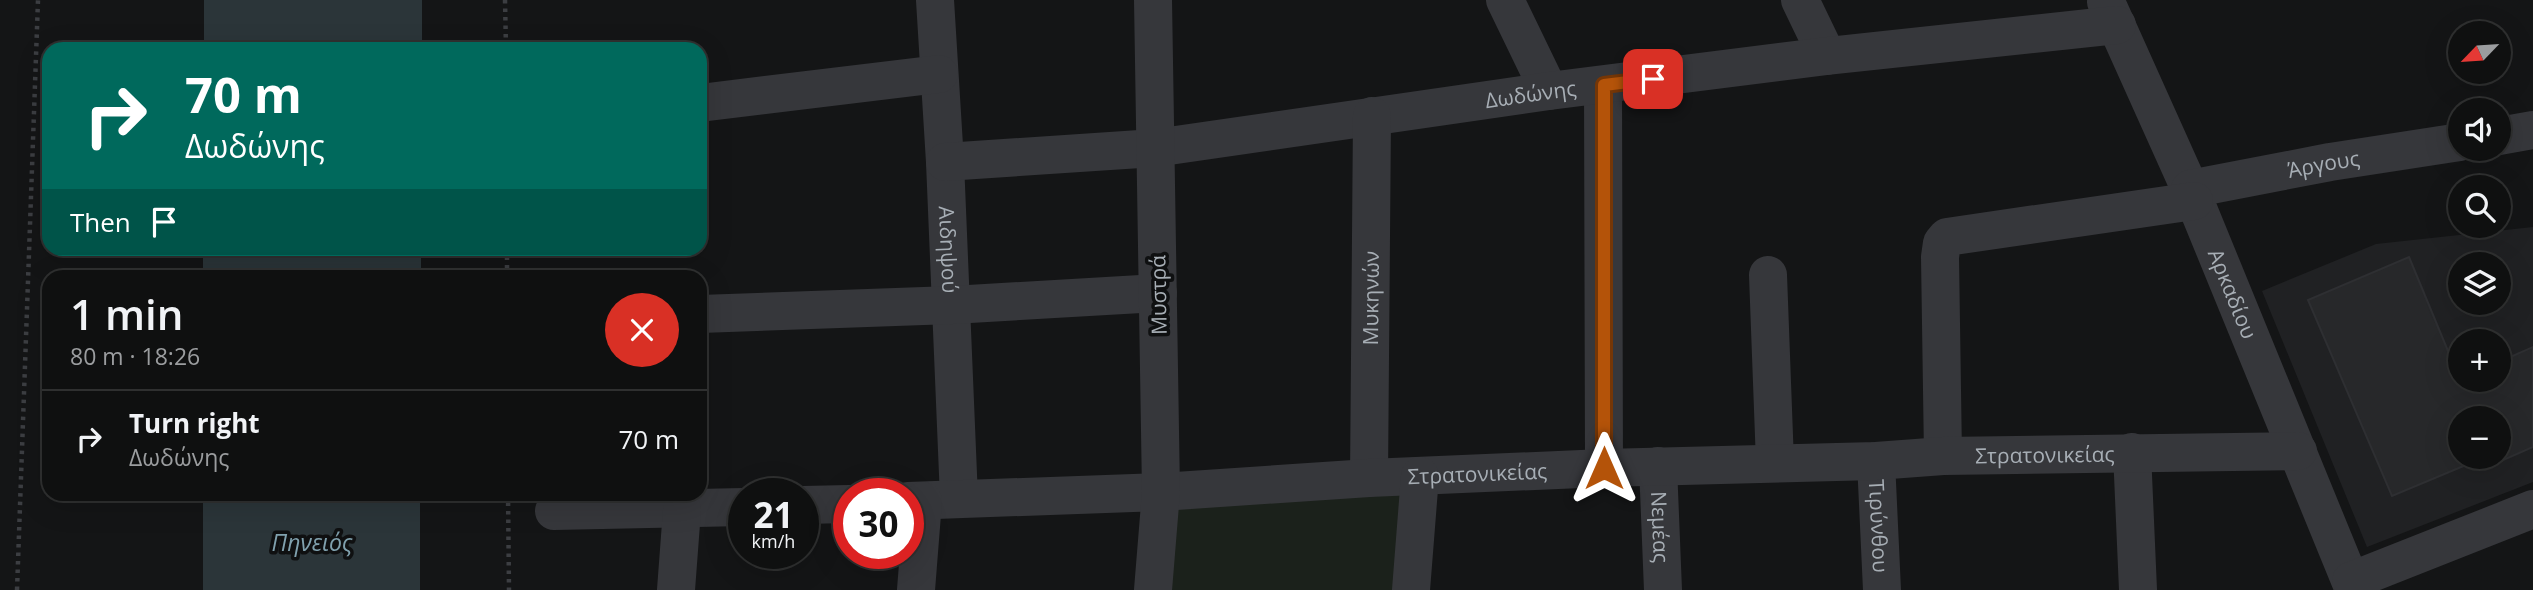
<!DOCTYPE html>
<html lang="en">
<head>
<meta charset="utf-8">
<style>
  :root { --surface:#0f1010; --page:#1d1e1e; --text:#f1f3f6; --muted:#9b9d9f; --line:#2f3030 }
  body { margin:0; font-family:"Open Sans",sans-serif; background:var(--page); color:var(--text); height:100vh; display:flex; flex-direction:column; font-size:26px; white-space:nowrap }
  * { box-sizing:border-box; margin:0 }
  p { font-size:23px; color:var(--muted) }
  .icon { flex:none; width:38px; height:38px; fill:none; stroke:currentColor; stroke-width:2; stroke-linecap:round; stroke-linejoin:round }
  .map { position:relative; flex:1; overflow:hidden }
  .sheet { position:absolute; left:42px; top:270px; width:665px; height:231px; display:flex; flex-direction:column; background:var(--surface); border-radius:21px; box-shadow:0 7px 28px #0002,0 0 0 2px var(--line) }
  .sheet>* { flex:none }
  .top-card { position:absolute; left:42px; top:42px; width:665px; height:214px; border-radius:21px; box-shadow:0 7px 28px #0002,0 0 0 2px var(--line); background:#00695c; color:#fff; overflow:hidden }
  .needle { width:46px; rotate:245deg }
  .buttons { position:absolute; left:2448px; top:21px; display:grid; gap:14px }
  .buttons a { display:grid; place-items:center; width:63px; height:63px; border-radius:50%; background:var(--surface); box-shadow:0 7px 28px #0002,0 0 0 2px var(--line); font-size:35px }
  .speed { position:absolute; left:728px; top:478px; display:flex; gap:14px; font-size:35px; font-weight:700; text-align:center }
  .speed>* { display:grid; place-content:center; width:91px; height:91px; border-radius:50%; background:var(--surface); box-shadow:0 7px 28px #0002,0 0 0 2px var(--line); line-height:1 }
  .speed small { font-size:18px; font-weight:400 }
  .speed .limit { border:10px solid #d22; background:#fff; color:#111 }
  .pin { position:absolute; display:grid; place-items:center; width:60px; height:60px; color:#fff; margin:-30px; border-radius:14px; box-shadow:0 4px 10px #0006 }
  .me { position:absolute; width:77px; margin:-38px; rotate:0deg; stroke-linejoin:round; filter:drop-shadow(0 0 5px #0008) }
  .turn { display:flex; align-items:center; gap:24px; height:147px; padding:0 28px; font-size:32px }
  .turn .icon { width:91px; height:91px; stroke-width:2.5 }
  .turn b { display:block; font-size:49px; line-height:60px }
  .then { display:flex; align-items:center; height:66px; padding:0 28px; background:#0003; gap:14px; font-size:26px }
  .round { display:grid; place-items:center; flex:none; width:74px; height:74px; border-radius:37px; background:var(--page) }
  .headline { display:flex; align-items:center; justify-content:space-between; height:119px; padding:0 28px }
  h1 { font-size:42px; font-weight:600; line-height:52px }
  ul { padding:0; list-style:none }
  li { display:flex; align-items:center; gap:21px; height:98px; padding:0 28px; border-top:2px solid var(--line) }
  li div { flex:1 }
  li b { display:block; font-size:26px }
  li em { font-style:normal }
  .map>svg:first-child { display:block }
  .built { fill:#202123; fill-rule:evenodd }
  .green { fill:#1b211b }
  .water { fill:#2b3539 }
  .building { fill:#27282a; stroke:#2e2f32; stroke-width:2 }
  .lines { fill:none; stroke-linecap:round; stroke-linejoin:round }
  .path { stroke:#3c3e42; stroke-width:4.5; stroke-dasharray:3.5 5; stroke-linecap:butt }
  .street { stroke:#36373b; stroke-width:38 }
  .route-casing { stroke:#753606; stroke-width:18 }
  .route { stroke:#b45309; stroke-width:12 }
  .labels { text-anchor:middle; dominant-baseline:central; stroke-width:7; stroke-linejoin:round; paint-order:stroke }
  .street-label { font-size:21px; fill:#a7aeb5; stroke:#0f1011 }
  .water-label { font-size:23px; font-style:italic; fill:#80a1ae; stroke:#0f1011 }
</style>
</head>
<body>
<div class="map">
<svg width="2533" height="590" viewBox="0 0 2533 590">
  <rect width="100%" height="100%" fill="#141516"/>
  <path class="built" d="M2533 227V482L2367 547 2262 291 2376 244ZM2460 264H2499V303H2460ZM2460 341H2499V380H2460ZM2460 418H2499V457H2460Z"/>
  <path class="green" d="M1403 491 1396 590H1165L1171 504Z"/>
  <path class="water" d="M204 0H422V49H204Z
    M203 249H421V276H203Z
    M203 494H420V590H203Z"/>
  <path class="building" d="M2409 257 2460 380H2499V362L2533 347V447L2492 465 2489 457H2499V418H2460V457H2485L2392 496 2308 300Z"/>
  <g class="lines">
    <path class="path" d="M505 0 506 49
      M507 248V276
      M508 494 509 590
      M17 590 38 0"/>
    <g class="street">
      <path id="s1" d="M935 0 945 162 959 498"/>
      <path d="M1505 0 1549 91"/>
      <path d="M1800 0 1827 56"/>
      <path id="s2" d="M2106 2 2190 189 2354 590"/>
      <path d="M1603 85 1604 468"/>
      <path d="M700 103 939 74"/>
      <path d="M2499 136 2533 130"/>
      <path id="s3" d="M945 162 1155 148 1549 91 1827 56 2117 25"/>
      <path id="s4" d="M2190 189 2330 162 2460 142"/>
      <path d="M1768 275 1775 463"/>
      <path d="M700 314 952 305 1158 293"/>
      <path d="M2132 452 2138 590"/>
      <path d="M1943 456 1940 257 1942 243 1947 237 2194 201"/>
      <path id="s5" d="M1876 461 1882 590"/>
      <path id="s6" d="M1658 466 1663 590"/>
      <path id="s7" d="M1369 478 1372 116"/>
      <path id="s8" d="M908 501 1161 492 1369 478 1604 468 1876 461 1943 456 2298 451"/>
      <path d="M803 505 849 504"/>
      <path d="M554 511 744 507"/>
      <path d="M2351 581 2533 509"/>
      <path d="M676 590 682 510"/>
      <path d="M916 590 923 501"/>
      <path d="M1153 590 1161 492 1153 0"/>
      <path d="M1411 590 1420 476"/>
    </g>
  </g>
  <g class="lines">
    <g class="route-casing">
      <path id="route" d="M1604 468V85L1653 79"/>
    </g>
    <use href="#route" class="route"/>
  </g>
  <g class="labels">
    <g class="street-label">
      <text stroke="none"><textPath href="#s3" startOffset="590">Δωδώνης</textPath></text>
      <text stroke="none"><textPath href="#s4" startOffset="136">Άργους</textPath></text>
      <text stroke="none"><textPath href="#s1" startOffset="250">Αιδηψού</textPath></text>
      <text stroke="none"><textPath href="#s2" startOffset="318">Αρκαδίου</textPath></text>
      <text transform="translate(1158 295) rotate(-91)">Μυστρά</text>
      <text stroke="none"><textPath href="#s7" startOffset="180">Μυκηνών</textPath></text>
      <text stroke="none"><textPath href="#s8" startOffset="1138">Στρατονικείας</textPath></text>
      <text stroke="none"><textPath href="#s8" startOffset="570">Στρατονικείας</textPath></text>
      <text stroke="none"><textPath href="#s5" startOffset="65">Τιρύνθου</textPath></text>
      <text stroke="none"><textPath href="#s6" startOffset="61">Νεμέας</textPath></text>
    </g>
    <g class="water-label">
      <text x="312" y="542">Πηνειός</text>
    </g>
  </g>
</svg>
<div class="buttons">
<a><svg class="needle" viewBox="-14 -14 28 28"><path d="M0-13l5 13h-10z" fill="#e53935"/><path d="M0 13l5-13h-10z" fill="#9b9d9f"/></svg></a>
<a><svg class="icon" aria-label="sound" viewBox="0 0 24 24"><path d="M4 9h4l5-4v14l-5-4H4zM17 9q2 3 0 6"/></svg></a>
<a><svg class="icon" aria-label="search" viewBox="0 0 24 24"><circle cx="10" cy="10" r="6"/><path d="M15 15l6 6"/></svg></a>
<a><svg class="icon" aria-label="layers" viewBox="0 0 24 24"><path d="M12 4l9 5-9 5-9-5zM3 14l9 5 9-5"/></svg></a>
<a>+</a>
<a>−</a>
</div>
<div class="speed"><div>21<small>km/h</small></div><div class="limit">30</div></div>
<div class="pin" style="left:1653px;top:79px;background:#d93025"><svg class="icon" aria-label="arrive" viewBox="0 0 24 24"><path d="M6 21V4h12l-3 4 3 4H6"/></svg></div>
<svg class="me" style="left:1604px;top:468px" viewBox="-20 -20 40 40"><path d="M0-17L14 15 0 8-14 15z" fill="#b45309" stroke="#fff" stroke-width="4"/></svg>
<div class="top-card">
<div class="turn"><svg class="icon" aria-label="right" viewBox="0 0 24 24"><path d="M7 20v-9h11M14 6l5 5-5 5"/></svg><div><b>70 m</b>Δωδώνης</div></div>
<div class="then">Then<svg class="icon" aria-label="arrive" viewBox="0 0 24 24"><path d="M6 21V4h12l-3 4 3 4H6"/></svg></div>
</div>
<section class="sheet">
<div class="headline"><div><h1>1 min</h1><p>80 m · 18:26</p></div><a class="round" style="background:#d93025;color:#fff"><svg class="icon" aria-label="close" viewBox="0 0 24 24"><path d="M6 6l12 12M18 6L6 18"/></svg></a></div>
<ul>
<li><svg class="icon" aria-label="right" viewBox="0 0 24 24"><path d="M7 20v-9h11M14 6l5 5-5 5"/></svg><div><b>Turn right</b><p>Δωδώνης</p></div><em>70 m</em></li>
</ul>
</section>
</div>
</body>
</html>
